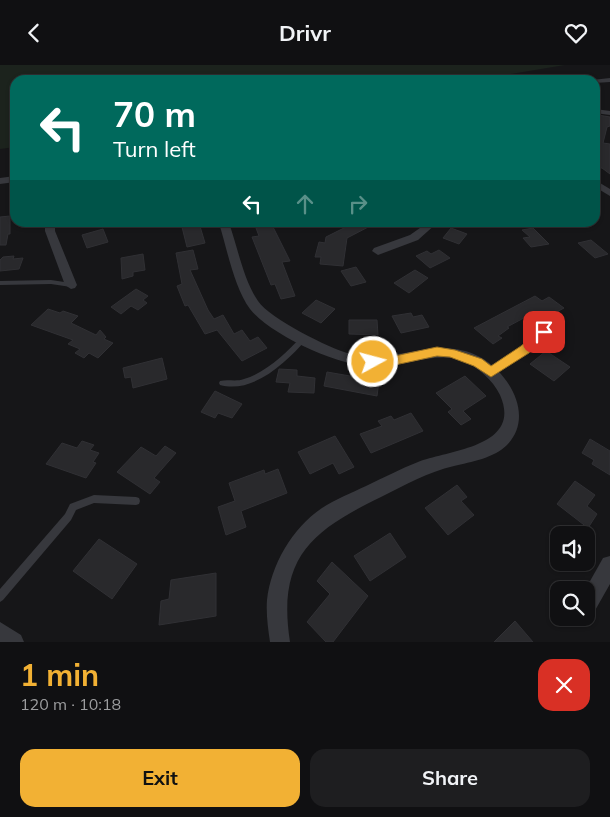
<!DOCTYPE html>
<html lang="en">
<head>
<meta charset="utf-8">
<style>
  :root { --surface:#101012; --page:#1e1e20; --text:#f1f3f6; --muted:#9c9d9f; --line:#303032; --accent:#f2b134 }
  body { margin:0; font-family:Mulish,sans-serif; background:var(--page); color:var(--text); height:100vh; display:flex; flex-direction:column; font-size:19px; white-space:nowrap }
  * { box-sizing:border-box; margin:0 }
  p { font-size:16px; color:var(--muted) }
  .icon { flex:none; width:28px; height:28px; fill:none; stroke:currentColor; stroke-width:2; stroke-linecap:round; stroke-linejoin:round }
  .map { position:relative; height:577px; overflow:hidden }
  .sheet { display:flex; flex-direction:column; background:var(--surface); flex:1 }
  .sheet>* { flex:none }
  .top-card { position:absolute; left:10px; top:10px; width:590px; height:152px; border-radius:15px; box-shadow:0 1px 4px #0004,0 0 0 1px var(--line); background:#00695c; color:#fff; overflow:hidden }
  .buttons { position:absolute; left:550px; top:461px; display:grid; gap:10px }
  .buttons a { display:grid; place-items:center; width:45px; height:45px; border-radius:10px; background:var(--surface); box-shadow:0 1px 4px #0004,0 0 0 1px var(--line); font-size:25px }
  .pin { position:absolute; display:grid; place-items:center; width:42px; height:42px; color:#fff; margin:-21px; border-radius:10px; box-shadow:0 2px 8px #0006 }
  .me { position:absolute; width:55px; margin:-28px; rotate:83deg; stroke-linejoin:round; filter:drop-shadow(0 0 4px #0008) }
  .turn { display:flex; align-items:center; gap:18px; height:105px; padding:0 20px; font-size:22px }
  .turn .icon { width:65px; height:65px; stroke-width:2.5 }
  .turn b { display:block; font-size:35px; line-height:42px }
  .lanes { display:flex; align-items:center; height:48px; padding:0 20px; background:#0003; justify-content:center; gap:25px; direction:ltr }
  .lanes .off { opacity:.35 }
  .round { display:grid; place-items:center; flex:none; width:52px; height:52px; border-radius:15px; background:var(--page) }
  .overview { display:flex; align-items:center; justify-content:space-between; height:85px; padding:0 20px }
  h1 { font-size:30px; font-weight:700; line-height:38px; color:var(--accent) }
  .action { display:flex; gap:10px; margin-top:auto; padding:10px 20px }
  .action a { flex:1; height:58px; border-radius:15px; background:var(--accent); color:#111; font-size:20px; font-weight:700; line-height:58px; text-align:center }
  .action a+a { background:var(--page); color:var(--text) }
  header { display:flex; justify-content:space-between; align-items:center; height:65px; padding:0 20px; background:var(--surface); font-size:22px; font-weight:700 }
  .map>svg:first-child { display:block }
  .green { fill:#1c231d }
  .building { fill:#29292c; stroke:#303034 }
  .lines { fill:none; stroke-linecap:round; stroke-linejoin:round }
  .service { fill:#37383d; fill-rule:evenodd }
  .minor { fill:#37383d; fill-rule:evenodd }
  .route { fill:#f2b134; stroke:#9d7322 }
</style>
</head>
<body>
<header><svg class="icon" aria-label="back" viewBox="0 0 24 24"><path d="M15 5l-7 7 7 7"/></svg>Drivr<svg class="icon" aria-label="heart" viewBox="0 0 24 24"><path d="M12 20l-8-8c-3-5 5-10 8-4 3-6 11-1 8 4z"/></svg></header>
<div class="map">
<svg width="610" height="577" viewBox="0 0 610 577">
  <rect width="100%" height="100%" fill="#161618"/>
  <path class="green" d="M0 0H565L476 15H15V82L0 84Z"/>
  <path class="building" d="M598 50 610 52V61L607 62 603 78 610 79V109L602 103H595V52Z
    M10 151V169H8L6 180H0V152Z
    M181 158H199L205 178 187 182Z
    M354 158H376L347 173 343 201 320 199 321 192H315L319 177 325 178 326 172Z
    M272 160 290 196 282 197 295 231 281 234 275 219 271 220 252 172 259 171 256 163Z
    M451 163 467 169 459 179 443 173Z
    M533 163 549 179 531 182 523 173 530 172 522 165Z
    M103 164 108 177 87 183 82 170Z
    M591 175 608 189 595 193 578 178Z
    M193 185 198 204 190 205 208 245 214 254 223 250 234 269 242 265 250 276 258 272 267 283 242 296 217 265 205 269 188 240 185 241 177 221 182 219 176 188Z
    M439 185 450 193 430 203 416 191 427 186 431 189Z
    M143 189 145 205 133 207V211L122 214 121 193Z
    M14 191 13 194 23 193 19 204 0 206V195L3 192Z
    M356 202 366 217 351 221 341 206Z
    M415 205 428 213 409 228 394 218Z
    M136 224 148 231 143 235 147 238 138 245 131 241 121 249 111 242Z
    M535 231 542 236 549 232 564 243 544 254 535 247 507 262 509 263 498 271 502 273 493 279 474 263Z
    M316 235 335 244 321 258 302 248Z
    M48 244 60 248 63 246 78 251 71 258 96 270 100 265 106 272 104 274 113 278 98 293 89 288 84 293 75 288 80 284 68 279 73 275 31 260Z
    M411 248 413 252 422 250 429 262 401 268 392 251Z
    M349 255H377L378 270 349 269Z
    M546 286 570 302 554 316 530 299Z
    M162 293 167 314 133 323 131 312 125 313 123 303Z
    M279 304 297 305V311L315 313 314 328 288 327 290 318 276 317Z
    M327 307 379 316 377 331 324 321Z
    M465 311 486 331 463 346 471 354 461 360 448 347 452 344 436 328Z
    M215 326 242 339 232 353 218 348 215 353 201 347Z
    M411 348 423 366 371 388 360 369 382 361 378 356 391 351 394 355Z
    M335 371 354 402 339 409 333 398 310 409 298 387Z
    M590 374 610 386V410L592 399 594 395 582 388Z
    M82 376 94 380 90 385 99 388 93 397 96 398 86 413 46 399 62 378 77 383Z
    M165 381 176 388 154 413 160 417 150 429 117 407 141 382 156 391Z
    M278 404 287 428 241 446 246 462 226 470 218 442 235 436 229 418 264 405 265 409Z
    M575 416 595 430 587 441 597 449 588 463 557 439Z
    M457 420 467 432 461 436 474 450 448 470 425 443Z
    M390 468 406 492 370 516 354 491Z
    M99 474 137 499 112 534 73 506Z
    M332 497 368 531 333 577H326L307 557 330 529 317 516Z
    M216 508V551L159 560 161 536 169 534 171 515Z
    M515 556 533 577H494Z"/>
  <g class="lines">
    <path class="service" d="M51 215 71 218 74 220 71 222 51 219 0 220V216Z
      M542 265H546L547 267 527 286 494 309H488L487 307 488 305 523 282Z
      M304 270 307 273 306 275C286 297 254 329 220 320L219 318 220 316C228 314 236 317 244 314 267 307 286 288 302 271Z
      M94 430 136 432 139 433 140 436 139 439 136 440 94 438 76 445 71 455 3 535 0 537V524L65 449 70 439Z"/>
    <path class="minor" d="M610 13V17L595 18V15H592Z
      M595 44 610 46V50L595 48Z
      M15 111V117L0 119V113Z
      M595 115 610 124V131L595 122Z
      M45 158H55V166L77 220 75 223 71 224 65 220 45 166Z
      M219 158H229C238 183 243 214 258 236 270 254 329 283 350 289 363 293 377 292 391 290 422 286 450 276 480 292 509 308 535 351 507 380 494 393 471 397 454 401 428 407 405 420 381 432 311 466 277 493 290 577H270C268 563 266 549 267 535 271 500 292 463 322 443 336 434 351 428 366 421 383 413 400 404 418 397 449 385 523 382 500 330 493 315 477 301 461 295 436 287 407 300 382 302 348 306 271 271 250 244 234 222 227 184 219 158Z
      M427 158H437L418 175 378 190 372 186 374 183 410 170Z
      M610 491V519L593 549 586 552 585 525 603 493Z
      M0 557 21 570 24 577H0Z"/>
  </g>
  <path class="route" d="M544 263 548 264 550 267 548 270 529 288 491 312 474 301 450 292 437 291 390 301 373 302 367 297 373 293 390 292 437 282 455 285 482 294 491 301 521 281 541 264Z"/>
</svg>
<div class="buttons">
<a><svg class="icon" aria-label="sound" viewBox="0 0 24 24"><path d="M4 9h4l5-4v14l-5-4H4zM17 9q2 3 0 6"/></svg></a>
<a><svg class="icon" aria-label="search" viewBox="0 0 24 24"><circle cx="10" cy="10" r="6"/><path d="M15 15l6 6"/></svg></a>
</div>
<div class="pin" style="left:544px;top:267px;background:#d93025"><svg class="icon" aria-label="arrive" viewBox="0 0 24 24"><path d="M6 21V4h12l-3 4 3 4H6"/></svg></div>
<svg class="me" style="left:373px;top:297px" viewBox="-20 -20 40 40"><circle r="17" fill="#f2b134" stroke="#fff" stroke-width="3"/><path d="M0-11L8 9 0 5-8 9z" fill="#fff"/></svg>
<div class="top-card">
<div class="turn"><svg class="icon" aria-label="left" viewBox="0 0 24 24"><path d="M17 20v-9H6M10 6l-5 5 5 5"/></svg><div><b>70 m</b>Turn left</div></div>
<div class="lanes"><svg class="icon" aria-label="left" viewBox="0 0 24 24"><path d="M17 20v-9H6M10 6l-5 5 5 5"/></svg><svg class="icon off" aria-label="ahead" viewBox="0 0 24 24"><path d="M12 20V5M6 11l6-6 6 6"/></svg><svg class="icon off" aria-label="right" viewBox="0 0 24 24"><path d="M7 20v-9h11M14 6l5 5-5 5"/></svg></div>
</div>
</div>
<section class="sheet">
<div class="overview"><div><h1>1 min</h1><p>120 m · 10:18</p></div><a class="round" style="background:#d93025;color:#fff"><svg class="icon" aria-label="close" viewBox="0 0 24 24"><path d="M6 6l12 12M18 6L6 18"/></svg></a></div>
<div class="action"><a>Exit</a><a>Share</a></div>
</section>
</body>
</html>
